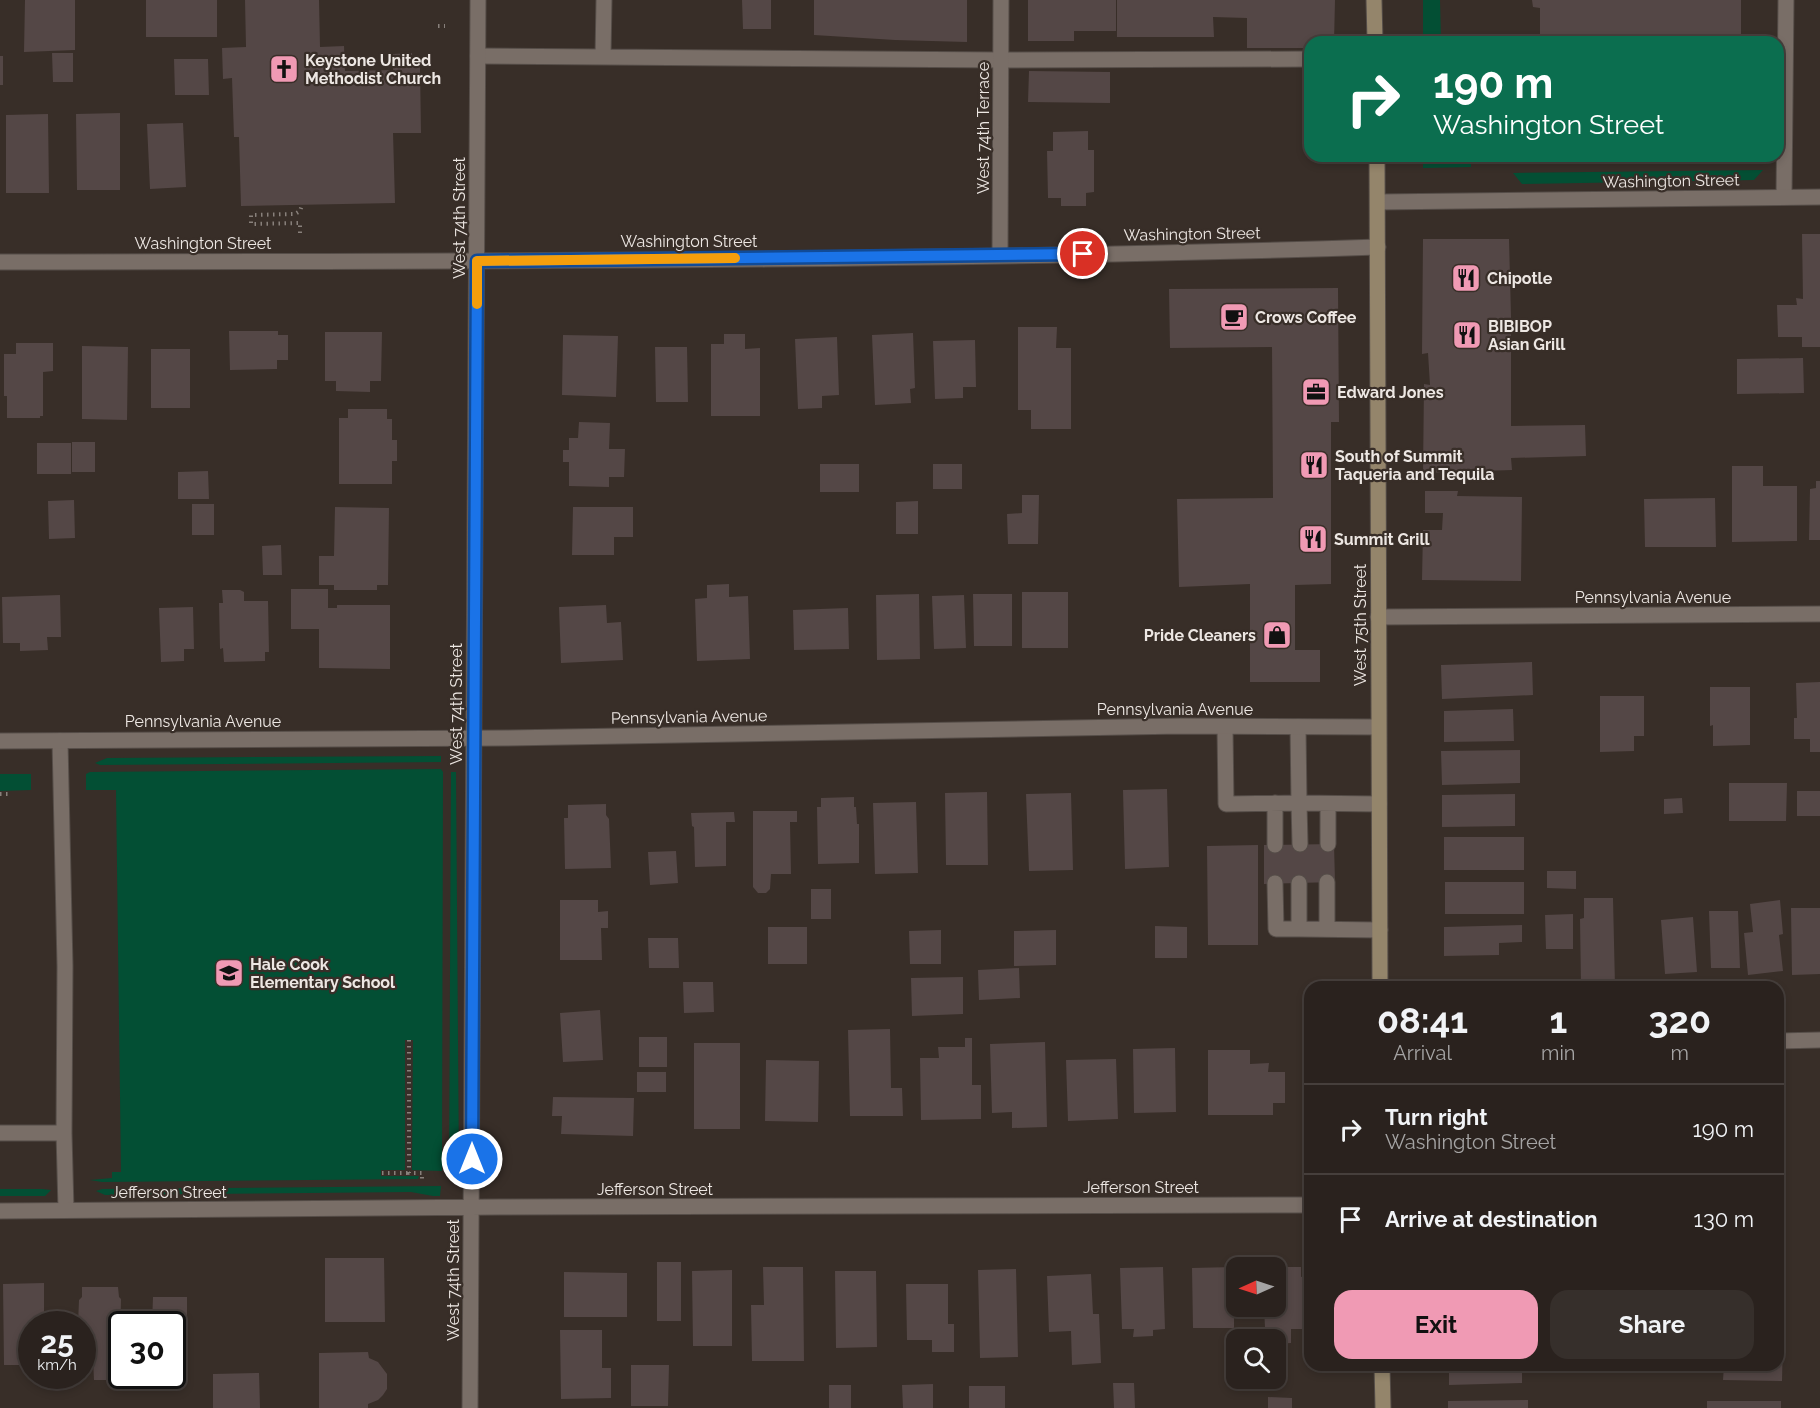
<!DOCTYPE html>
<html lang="en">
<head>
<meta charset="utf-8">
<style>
  :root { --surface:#2a221e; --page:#362f2b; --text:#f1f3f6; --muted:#a5a4a4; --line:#463f3c; --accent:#f09ab4 }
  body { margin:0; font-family:Raleway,sans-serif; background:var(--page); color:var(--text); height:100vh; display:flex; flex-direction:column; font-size:22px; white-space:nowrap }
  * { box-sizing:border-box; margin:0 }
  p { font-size:20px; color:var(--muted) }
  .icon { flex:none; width:33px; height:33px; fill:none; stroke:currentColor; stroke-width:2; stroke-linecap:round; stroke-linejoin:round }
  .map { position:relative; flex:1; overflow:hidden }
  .side { position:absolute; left:1304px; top:981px; width:480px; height:390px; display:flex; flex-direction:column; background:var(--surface); border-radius:18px; box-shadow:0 3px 9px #0003,0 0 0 2px var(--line) }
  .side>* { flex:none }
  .hud { position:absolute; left:1304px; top:36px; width:480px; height:126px; border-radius:18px; box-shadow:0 3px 9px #0003,0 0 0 2px var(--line); background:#0b6e4f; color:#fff; overflow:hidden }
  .needle { width:39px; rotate:267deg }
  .tools { position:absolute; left:1226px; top:1257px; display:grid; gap:12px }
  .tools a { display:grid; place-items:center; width:60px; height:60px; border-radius:12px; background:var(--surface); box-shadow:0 3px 9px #0003,0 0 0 2px var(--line); font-size:30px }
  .speed { position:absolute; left:18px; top:1311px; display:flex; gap:12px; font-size:30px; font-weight:700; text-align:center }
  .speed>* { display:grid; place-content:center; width:78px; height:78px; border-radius:50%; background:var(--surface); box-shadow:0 3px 9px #0003,0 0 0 2px var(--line); line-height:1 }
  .speed small { font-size:15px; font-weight:400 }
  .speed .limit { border:3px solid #111; border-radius:9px; background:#fff; color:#111 }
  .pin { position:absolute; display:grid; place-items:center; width:51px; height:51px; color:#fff; margin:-26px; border:3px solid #fff; border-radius:50%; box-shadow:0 2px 6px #0007 }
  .me { position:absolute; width:66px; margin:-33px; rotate:0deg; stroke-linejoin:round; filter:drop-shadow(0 0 4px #0008) }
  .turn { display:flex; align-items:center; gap:21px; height:126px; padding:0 30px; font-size:27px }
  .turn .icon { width:78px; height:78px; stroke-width:2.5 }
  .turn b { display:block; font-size:42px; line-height:51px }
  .eta { display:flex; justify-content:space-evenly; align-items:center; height:102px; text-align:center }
  .eta b { font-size:36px; font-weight:700; line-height:42px }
  .primary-button { display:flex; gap:12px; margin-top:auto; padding:12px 30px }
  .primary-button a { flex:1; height:69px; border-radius:18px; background:var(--accent); color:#111; font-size:24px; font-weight:700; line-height:69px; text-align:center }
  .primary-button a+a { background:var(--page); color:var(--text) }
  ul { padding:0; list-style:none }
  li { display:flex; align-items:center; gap:18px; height:90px; padding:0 30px; border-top:2px solid var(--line) }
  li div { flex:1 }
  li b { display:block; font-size:22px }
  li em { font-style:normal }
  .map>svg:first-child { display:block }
  .green { fill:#034f34 }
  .building { fill:#544746 }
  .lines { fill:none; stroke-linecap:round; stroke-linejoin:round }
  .service-casing { stroke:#554d48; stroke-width:17 }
  .minor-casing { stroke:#554d48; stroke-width:17 }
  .secondary-casing { stroke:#554d48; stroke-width:17 }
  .path { stroke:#88807b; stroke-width:4; stroke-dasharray:1.5 4.5; stroke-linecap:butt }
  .service { stroke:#796e67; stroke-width:15 }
  .minor { stroke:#796e67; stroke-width:15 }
  .secondary { stroke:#94856b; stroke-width:15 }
  .route-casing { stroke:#114b97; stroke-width:15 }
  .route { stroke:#1a73e8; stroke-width:10 }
  .slow { stroke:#f59e0b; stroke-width:10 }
  .labels { text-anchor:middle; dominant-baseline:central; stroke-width:4.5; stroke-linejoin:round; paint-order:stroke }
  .poi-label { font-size:16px; font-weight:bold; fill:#ede7e3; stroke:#382e28; text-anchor:start }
  .street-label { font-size:16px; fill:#ede7e3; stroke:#382e28 }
</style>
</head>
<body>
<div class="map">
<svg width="1820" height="1408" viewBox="0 0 1820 1408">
  <rect width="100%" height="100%" fill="#382e28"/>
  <path class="green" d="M1423 0H1440L1441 42H1423Z
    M1423 156H1471V167L1423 168Z
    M1763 170 1754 180 1522 184 1513 173Z
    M441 756V762L100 765 95 763 107 758Z
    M441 769 443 772 442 1171 412 1170 413 1040H405V1170H381V1176H419L418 1179 102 1182 90 1180 112 1178V1172H121L116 790H86V774L90 772Z
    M451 772H456L459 1174 453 1178H449Z
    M0 774H31V790L0 791Z
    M441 1186 440 1196H433L411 1192 105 1195 96 1191 102 1189Z
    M0 1189H42L51 1190 45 1196H0Z"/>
  <path class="building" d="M25 0H75V50L24 52Z
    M146 0H217V37H146Z
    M245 0H319L320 47 344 46 345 71 393 70V54L412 53 413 67H420L421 133H393L395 203 241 206 239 137H234L232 78 223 79 222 48 246 47Z
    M742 0H771V29H743Z
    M814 0H967V42L895 40 814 35Z
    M1028 0H1116V31H1074V41H1028Z
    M1117 0H1335L1334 42H1310V48H1247V18L1213 17 1214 37H1117Z
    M1532 0H1741V42H1540V8L1533 7Z
    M52 53H73V82H53Z
    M0 56H3V85H0Z
    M174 59H208L209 95H175Z
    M1029 71 1110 72V103L1028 102Z
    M120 113V190H77L76 114Z
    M48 114 49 193H6V115Z
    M183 123 186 187 150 189 147 124Z
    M1088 131V150H1094V192L1086 193V206H1061V198H1048L1047 151H1053V132Z
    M1802 234H1820V347H1802V337H1778L1777 305H1797L1796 298 1803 299Z
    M1423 239H1509L1511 316V426L1585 425 1586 456 1511 458 1512 470 1423 473 1424 384 1430 385 1428 353 1422 354Z
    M1338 288 1339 422H1331V584L1295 585V650H1320V682H1250V584L1179 587 1177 499 1273 498 1272 347 1170 348 1169 289Z
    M1018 327H1057L1056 348H1071V429H1031V410H1018Z
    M229 331H278V335H288V360H277V369L230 370Z
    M325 332H382L381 381H370V392L336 391V381H325Z
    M913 333 915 388 910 389 911 403 875 405 872 335Z
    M724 334H745V349L760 348V416H711V344H724Z
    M563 335 618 336 616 397 562 395Z
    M837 337 839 395 822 396V408L798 409 795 339Z
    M975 340 976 387H963V398L935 399 933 341Z
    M16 343H53V371L43 372V416H40V418H7V396H4V354H16Z
    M82 346 128 347 127 420 82 419Z
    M655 347H687L688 402H656Z
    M151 349H190V408H151Z
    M1803 358 1804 393 1737 394V359Z
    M348 409H387V419H392V440H397V461H392V484H339V418H348Z
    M579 422 610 423 609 449H625L624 477H609V487L569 486V462H563V450H569V438H578Z
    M72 442H95V472H72Z
    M37 443H71V474H37Z
    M820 464H859V492H820Z
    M933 464H962V489H933Z
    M1732 466H1763V486H1797V541L1732 542Z
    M208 471 209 499H178V472Z
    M1816 481H1820V540H1809L1810 489 1816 488Z
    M1425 491H1458L1457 496 1522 497 1521 581 1422 580 1423 530H1442L1443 513H1425Z
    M1022 495H1039L1038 544H1008L1007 514 1022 513Z
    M1715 498 1716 547H1645L1644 499Z
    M74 500 75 538 49 539 48 501Z
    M918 501V534H896V502Z
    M192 504H214V535H192Z
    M335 507 389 508 388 585H377V590H334V585H319V556H334Z
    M573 507H633V537H614V555H572Z
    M281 545 282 575H263L262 546Z
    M729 584V597L748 596 750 659 697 661 695 599 707 598V585Z
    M291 589H328V608H337V605H390V669L319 668V629H291Z
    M222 590H240L244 592V601H268L269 652H265V661L224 662 223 648 220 649 219 603H223Z
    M1022 592H1068V648H1022Z
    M919 594 920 659 877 660 876 595Z
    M973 594H1012V646H974Z
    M60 595 61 637H47L48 650 20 651V643H3L2 597Z
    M964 595 966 648 934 649 932 596Z
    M606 605 607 623 621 622 623 660 561 663 559 607Z
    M193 607 194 649H184V661L161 662 159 608Z
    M848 608 849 649 794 650 793 610Z
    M1532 662 1533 695 1442 699 1441 665Z
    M1820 682V752H1810V739H1794V718H1797L1796 683Z
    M1710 687H1750V745L1713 746V725L1710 726Z
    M1600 696H1644V736H1634V751L1600 752Z
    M1513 709 1514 741 1444 742V711Z
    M1520 750V783L1442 785 1441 751Z
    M1729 783H1787L1786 821H1729Z
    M1167 789 1169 867 1125 869 1123 790Z
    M1797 791H1820V816H1797Z
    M987 792 988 865H946L945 793Z
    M1071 793 1073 870 1029 871 1026 794Z
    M1515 794V826L1442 827V795Z
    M854 797V807H856L857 824H859V863L818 864 817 807H821V798Z
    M1682 798 1683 813 1664 814V799Z
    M916 802 918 873 875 874 873 803Z
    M606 804V815L609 819 611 868 565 869 564 818H568V805Z
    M753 811H797V822H790L791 874H771L770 889 766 893H758L753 887Z
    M734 812 735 822H726V866L695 867 694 827 692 826 691 813Z
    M1444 837H1524V870H1444Z
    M1334 844 1335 882 1264 884V845Z
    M1258 845V945H1208L1207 846Z
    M676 851 678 883 650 885 648 852Z
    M1547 871H1576V889L1547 888Z
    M1445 882H1524V914H1445Z
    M811 889H831V919H811Z
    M1584 898H1613L1615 986 1581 987 1580 919 1584 918Z
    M560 900H598V912L608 911V928H601L602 960H560Z
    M1780 900 1783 934 1779 935 1783 971 1748 975 1744 933 1753 932 1750 904Z
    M1791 908H1820V974L1792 975Z
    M1709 911H1738L1740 968H1711Z
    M1573 914V949H1546L1545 915Z
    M1693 917 1697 972 1665 974 1661 920Z
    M1522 925V942L1499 943V955L1444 956V927Z
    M1155 926 1187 927V958H1155Z
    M768 927H807V964H768Z
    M941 930V964H910L909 931Z
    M1056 930V965L1014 966V931Z
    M648 938H678L679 968H649Z
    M1019 968 1020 998 979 1000 978 970Z
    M963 977V1014L912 1016 911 978Z
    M683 982H713L714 1012 684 1013Z
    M600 1010 603 1060 563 1062 560 1013Z
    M890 1029 891 1088H902L903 1116H850L848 1030Z
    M639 1037H667V1067H639Z
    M965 1038H972V1085H981V1119L921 1120 920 1058H939L938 1047H965Z
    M1045 1042 1047 1127 1012 1128V1112L992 1113 990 1044Z
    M694 1043H740V1129H694Z
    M1175 1048 1176 1112 1134 1113 1133 1049Z
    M1208 1050H1250V1064L1269 1063 1268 1072H1285V1103H1273V1115H1208Z
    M1116 1059 1118 1119 1068 1121 1066 1060Z
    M766 1060 819 1061 818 1122 765 1121Z
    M637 1072H666V1092H637Z
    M553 1097 634 1098 633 1136 561 1134 562 1116H552Z
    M1778 1108H1783V1141H1778Z
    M1778 1168H1785V1209H1778Z
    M1778 1229H1785V1268H1778Z
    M325 1258H384L385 1322H325Z
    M657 1262H681V1321H657Z
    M763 1267H803L804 1361H752L751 1305H764Z
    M1163 1267 1165 1329 1153 1330V1336L1133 1337 1134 1329H1122L1120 1268Z
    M1234 1267V1328H1193L1192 1268Z
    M1275 1267H1301V1277L1305 1276 1306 1329H1291V1343L1275 1344V1340H1269V1328H1265L1264 1306H1275Z
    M1016 1269 1018 1357 980 1358 978 1270Z
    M732 1270V1346H693L692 1271Z
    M835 1271H876L877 1347 836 1348Z
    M564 1272 627 1273V1317H564Z
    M1091 1274 1093 1314H1099L1101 1363 1072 1365 1071 1331 1049 1332 1047 1276Z
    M44 1283V1324H32V1365H4L3 1284Z
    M906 1284H948V1324H954V1352H932V1340H907Z
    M82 1287H118L119 1297 121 1299 120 1348 116 1359H112V1380H94L93 1359 90 1358 87 1352H82V1324H78L79 1300 82 1297Z
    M1778 1287H1782L1781 1325H1778Z
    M153 1297H187V1369H172V1324H152Z
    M560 1330H602V1368H611V1398L561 1399Z
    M1778 1338H1783L1782 1381 1723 1380 1724 1365H1778Z
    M368 1352 369 1358 378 1362 387 1374V1389L383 1395 378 1400 368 1404V1408H319V1353Z
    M631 1365H669L668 1406H631Z
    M1449 1365H1522V1383L1449 1385Z
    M259 1373 260 1408H213V1374Z
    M1113 1383H1134L1135 1408H1114Z
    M933 1384V1408H903L902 1385Z
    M829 1385H851V1408H829Z
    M969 1386H1005V1408H969Z
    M1268 1397 1292 1398V1408H1268Z
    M1528 1400V1408H1448V1401Z
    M1707 1401H1781V1408H1707Z"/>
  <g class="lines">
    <g class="service-casing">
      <path id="service" d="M478 56 1001 60 1310 59
        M603 57 604 0
        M1784 197 1786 0
        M1225 727 1226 804 1299 803 1298 727
        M60 741 65 966 64 1133
        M1275 803V845
        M1300 844 1299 803 1379 804
        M1328 844V804
        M1275 883 1276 929H1299
        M1299 883V929L1380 930
        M1327 929V882
        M0 1133H64L66 1210"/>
    </g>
    <g class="minor-casing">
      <path id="minor" d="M1378 202 1820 197
        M1000 256 1001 0
        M0 262C459 261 919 262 1378 247
        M1378 617 1820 614
        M0 741 507 738 1181 726 1378 727
        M1778 1041 1820 1040
        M0 1211 500 1207 1310 1205
        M470 1408 478 0"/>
    </g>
    <g class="secondary-casing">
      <path id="secondary" d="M1374 0 1375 42
        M1377 156 1380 987
        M1382 1365 1383 1408"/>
    </g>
    <path class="path" d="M438 26H445
      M300 233V223L251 224V215L295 214 300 211 302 205
      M0 794H12
      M409 1040V1173H422V1183
      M382 1173H409"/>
    <use href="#service" class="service"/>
    <use href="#minor" class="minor"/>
    <use href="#secondary" class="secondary"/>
  </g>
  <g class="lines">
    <g class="route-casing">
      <path id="route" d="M472 1159 477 261 1083 254"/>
    </g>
    <use href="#route" class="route"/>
    <path class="slow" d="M477 304V261L735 258"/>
  </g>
  <defs>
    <g id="church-square" transform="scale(1.5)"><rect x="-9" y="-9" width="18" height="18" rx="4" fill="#f09ab4" stroke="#382e28"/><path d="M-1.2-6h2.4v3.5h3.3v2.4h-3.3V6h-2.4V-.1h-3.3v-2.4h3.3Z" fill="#111"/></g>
    <g id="restaurant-square" transform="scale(1.5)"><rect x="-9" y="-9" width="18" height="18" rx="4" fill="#f09ab4" stroke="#382e28"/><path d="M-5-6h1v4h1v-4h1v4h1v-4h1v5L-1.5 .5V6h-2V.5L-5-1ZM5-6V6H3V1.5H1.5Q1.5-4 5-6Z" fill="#111"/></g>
    <g id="cafe-square" transform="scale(1.5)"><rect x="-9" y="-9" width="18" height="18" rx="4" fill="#f09ab4" stroke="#382e28"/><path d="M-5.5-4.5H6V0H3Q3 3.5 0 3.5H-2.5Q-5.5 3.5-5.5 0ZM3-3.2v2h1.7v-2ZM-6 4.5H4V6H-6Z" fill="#111"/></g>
    <g id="office-square" transform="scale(1.5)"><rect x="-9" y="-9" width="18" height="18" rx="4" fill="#f09ab4" stroke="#382e28"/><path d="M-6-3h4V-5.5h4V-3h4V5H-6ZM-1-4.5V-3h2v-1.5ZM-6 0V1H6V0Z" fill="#111"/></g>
    <g id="shop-square" transform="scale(1.5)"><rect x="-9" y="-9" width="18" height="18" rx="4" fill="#f09ab4" stroke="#382e28"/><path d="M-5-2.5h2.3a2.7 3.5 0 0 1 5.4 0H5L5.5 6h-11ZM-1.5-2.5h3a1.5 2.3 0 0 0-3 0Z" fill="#111"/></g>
    <g id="school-square" transform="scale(1.5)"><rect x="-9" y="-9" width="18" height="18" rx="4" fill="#f09ab4" stroke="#382e28"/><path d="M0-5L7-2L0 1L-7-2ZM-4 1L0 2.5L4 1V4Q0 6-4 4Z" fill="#111"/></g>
  </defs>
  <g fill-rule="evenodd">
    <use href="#church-square" x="284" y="69"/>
    <use href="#restaurant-square" x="1466" y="278"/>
    <use href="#cafe-square" x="1234" y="317"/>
    <use href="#restaurant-square" x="1467" y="335"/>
    <use href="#office-square" x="1316" y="392"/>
    <use href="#restaurant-square" x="1314" y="465"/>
    <use href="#restaurant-square" x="1313" y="539"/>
    <use href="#shop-square" x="1277" y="635"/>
    <use href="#school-square" x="229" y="973"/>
  </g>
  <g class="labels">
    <g class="poi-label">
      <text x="305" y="60">Keystone United<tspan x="305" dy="18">Methodist Church</tspan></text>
      <text x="1487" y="278">Chipotle</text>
      <text x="1255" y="317">Crows Coffee</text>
      <text x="1488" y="326">BIBIBOP<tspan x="1488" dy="18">Asian Grill</tspan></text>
      <text x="1337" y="392">Edward Jones</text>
      <text x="1335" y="456">South of Summit<tspan x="1335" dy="18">Taqueria and Tequila</tspan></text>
      <text x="1334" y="539">Summit Grill</text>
      <text x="1256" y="635" text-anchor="end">Pride Cleaners</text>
      <text x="250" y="964">Hale Cook<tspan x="250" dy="18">Elementary School</tspan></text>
    </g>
    <g class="street-label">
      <text transform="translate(983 128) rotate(-90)">West 74th Terrace</text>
      <text transform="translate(1671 181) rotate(-1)">Washington Street</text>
      <text transform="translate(459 218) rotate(-90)">West 74th Street</text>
      <text transform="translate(1192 234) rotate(-1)">Washington Street</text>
      <text x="689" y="241">Washington Street</text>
      <text x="203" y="243">Washington Street</text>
      <text x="1653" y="597">Pennsylvania Avenue</text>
      <text transform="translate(1360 625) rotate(-90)">West 75th Street</text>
      <text transform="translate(456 704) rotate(-90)">West 74th Street</text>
      <text x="1175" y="709">Pennsylvania Avenue</text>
      <text transform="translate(689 717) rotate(-1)">Pennsylvania Avenue</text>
      <text x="203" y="721">Pennsylvania Avenue</text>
      <text x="1141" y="1187">Jefferson Street</text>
      <text x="655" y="1189">Jefferson Street</text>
      <text x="169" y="1192">Jefferson Street</text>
      <text transform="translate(453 1280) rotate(-90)">West 74th Street</text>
    </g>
  </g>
</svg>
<div class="tools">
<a><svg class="needle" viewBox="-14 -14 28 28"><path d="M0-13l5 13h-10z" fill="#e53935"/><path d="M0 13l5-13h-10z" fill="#a5a4a4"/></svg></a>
<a><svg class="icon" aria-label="search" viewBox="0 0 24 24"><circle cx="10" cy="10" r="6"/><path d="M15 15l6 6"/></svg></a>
</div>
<div class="speed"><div>25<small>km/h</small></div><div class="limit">30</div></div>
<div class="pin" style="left:1083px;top:254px;background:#d93025"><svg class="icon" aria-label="arrive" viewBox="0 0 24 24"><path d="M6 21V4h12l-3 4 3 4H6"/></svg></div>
<svg class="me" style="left:472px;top:1159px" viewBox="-20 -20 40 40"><circle r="17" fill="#1a73e8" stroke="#fff" stroke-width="3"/><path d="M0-11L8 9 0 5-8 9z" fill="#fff"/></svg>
<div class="hud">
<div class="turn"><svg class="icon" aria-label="right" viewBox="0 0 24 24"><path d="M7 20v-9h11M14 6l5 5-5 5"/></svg><div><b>190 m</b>Washington Street</div></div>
</div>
<section class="side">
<div class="eta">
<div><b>08:41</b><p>Arrival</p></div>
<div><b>1</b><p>min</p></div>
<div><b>320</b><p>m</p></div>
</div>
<ul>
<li><svg class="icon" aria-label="right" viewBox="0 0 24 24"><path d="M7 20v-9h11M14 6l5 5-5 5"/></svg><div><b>Turn right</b><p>Washington Street</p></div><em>190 m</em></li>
<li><svg class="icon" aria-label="arrive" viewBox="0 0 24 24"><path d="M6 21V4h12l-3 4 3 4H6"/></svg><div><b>Arrive at destination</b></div><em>130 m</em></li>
</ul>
<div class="primary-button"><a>Exit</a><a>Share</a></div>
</section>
</div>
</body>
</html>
